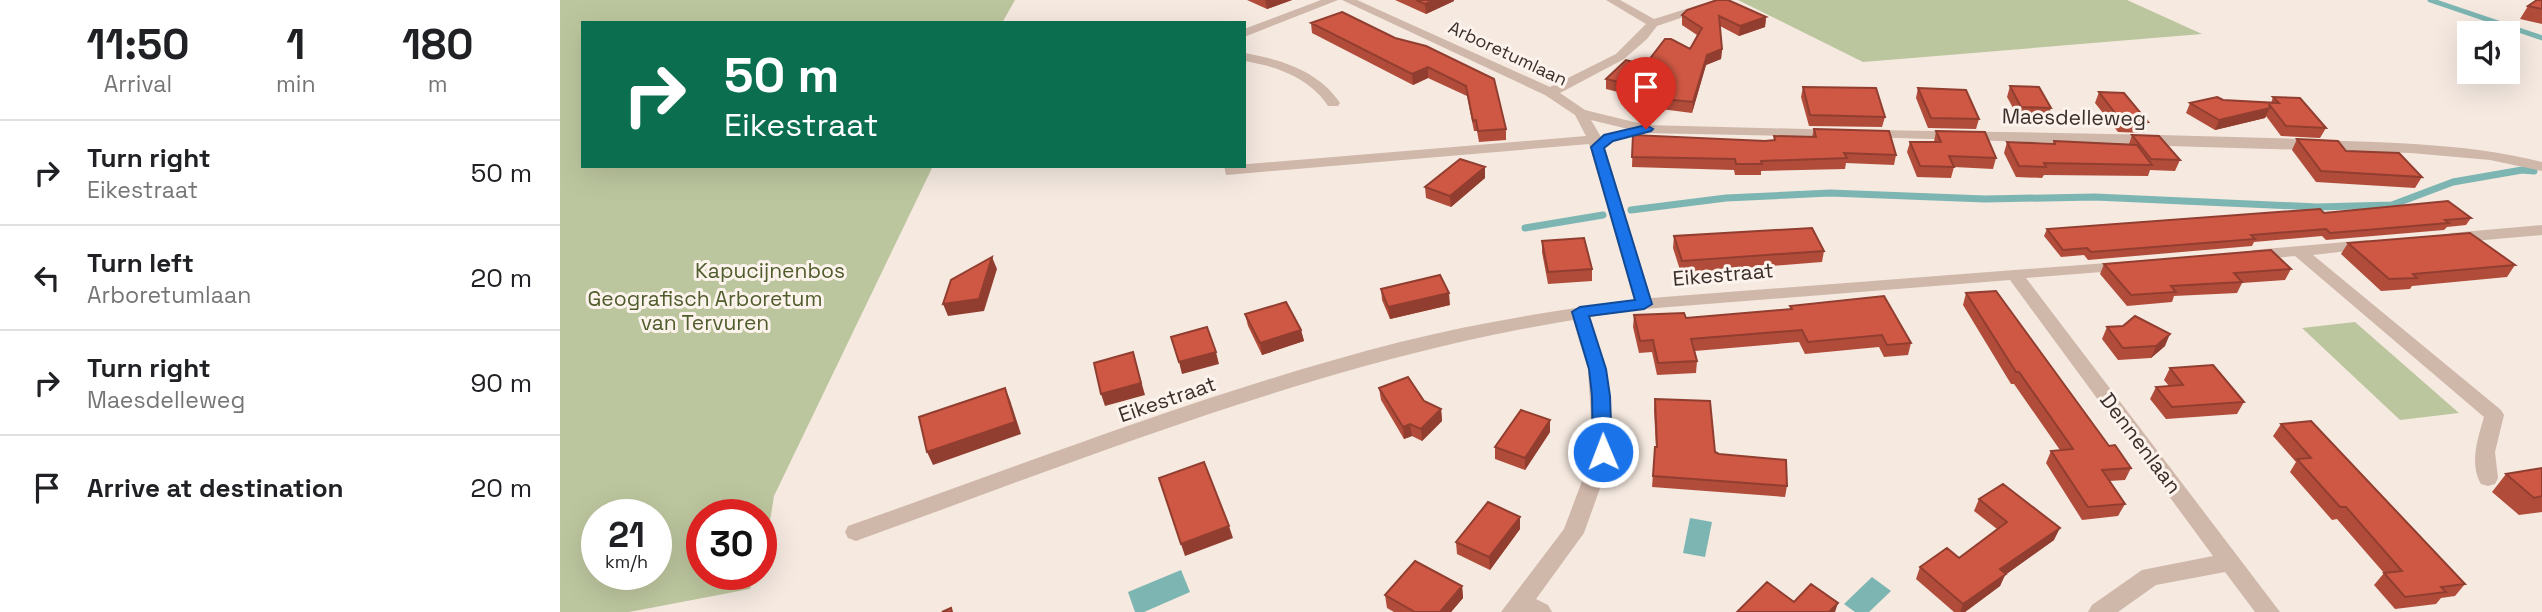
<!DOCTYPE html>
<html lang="en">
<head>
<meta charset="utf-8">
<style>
  :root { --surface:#fff; --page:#f6f6f6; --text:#202124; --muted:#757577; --line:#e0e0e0 }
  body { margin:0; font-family:"Space Grotesk",sans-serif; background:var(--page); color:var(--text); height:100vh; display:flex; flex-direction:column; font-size:26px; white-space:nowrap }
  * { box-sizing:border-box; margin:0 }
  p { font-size:23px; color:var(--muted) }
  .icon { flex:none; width:38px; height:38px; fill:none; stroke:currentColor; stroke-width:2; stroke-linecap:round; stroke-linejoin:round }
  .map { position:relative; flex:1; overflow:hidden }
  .drawer { display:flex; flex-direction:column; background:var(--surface); width:560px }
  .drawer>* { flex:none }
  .banner { position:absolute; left:21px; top:21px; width:665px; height:147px; border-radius:0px; box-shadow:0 7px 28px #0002; background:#0b6e4f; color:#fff; overflow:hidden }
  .buttons { position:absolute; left:1897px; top:21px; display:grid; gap:14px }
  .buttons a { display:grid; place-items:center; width:63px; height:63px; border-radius:0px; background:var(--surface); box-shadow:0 7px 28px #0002; font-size:35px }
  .speed { position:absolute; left:21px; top:499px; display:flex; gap:14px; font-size:35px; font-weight:700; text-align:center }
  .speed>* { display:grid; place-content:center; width:91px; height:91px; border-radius:50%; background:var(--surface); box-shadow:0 7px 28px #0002; line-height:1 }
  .speed small { font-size:18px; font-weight:400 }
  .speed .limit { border:10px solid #d22; background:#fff; color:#111 }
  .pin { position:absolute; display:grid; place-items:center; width:60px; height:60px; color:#fff; margin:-72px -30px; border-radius:50% 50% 50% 0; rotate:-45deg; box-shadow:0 0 7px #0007 }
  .pin .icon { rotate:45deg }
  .me { position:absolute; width:77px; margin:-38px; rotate:359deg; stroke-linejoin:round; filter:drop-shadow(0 0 5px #0008) }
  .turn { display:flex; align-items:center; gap:24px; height:147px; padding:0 28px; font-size:32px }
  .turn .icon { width:91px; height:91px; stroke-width:2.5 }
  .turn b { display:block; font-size:49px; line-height:60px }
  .eta { display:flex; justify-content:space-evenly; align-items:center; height:119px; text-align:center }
  .eta b { font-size:42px; font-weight:700; line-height:49px }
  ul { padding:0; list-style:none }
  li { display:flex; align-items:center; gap:21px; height:105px; padding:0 28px; border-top:2px solid var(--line) }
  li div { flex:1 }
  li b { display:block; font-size:26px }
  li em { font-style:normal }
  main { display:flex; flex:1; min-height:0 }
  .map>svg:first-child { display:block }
  .green { fill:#bcc69e; fill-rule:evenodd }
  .water { fill:#7cb5b2 }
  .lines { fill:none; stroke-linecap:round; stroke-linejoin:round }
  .stream-far1 { stroke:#7cb5b2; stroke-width:5 }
  .stream { stroke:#7cb5b2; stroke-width:7 }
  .minor { fill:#cfb7aa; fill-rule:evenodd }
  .wall { fill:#b24c3a }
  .shaded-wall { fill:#913e30 }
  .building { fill:#cf5844; stroke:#913e30; stroke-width:2 }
  .route { fill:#1a73e8; stroke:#114b97; stroke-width:2 }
  .labels { text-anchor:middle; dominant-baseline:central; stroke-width:6; stroke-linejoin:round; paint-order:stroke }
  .far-street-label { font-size:18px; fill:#3c2e2a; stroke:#fcf3ed }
  .street-label { font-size:21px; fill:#3c2e2a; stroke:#fcf3ed }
  .park-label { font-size:21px; fill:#4f5c2b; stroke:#fcf3ed }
</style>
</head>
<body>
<main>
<section class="drawer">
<div class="eta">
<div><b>11:50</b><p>Arrival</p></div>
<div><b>1</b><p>min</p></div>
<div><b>180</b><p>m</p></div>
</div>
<ul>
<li><svg class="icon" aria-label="right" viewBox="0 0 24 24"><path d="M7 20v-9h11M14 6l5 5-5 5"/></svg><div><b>Turn right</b><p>Eikestraat</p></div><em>50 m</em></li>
<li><svg class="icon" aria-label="left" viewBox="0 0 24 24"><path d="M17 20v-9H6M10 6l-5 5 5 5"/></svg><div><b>Turn left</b><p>Arboretumlaan</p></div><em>20 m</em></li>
<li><svg class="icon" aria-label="right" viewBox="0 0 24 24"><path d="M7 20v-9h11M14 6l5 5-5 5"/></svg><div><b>Turn right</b><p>Maesdelleweg</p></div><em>90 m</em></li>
<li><svg class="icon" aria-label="arrive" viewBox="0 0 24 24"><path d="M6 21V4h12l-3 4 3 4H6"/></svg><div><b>Arrive at destination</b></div><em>20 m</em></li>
</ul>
</section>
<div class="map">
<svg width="1982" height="612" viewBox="0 0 1982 612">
  <rect width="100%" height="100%" fill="#f5e9e0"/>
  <path class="green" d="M0 0H455L442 23H23V166H373L214 496 206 545 201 559V514H142V574H196L190 589 69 612H0ZM96 514V574H37V514Z
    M1178 0H1567L1642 34 1303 62Z
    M1795 322 1899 413 1840 420 1742 328Z"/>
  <path class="water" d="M1130 518 1152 522 1145 557 1123 553Z
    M621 570 630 592 584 612H575L568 592Z
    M1312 577 1331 591 1309 612H1295L1284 604Z"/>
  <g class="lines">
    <path class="stream-far1" d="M1870 0 1982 38"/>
    <path class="stream" d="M1071 210 1166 198 1270 193 1425 199 1535 197 1757 207 1832 205 1893 182 1962 170 1974 171
      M965 228 1043 215"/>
    <path class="minor" d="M761 0H778L684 37V29Z
      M782 0H797L990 87 1056 54 1086 24 1046 0H1060L1094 19 1142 4H1150V8L1097 26 1087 39 1064 59 1000 93 1025 110 1086 125 1282 130 1284 133 1277 137 1084 133 1054 141 1045 148 1091 298 1573 261 1575 265 1573 269 1567 270 1466 278 1720 612H1695L1665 572 1596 585 1558 612H1528L1532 605 1582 570 1653 556 1450 280 1084 309 1030 317 1046 369 1053 452 1024 533 976 599 988 605 992 612H941L1004 529 1033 452 1028 369 1013 320C767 360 537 454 304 538L296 541 288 538 285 532 288 526C471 462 652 390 840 342 917 323 996 310 1074 300L1029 144 666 175 664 166 1026 136 1015 115 985 95ZM1031 120 1068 129 1041 137Z
      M684 53C720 59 759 71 780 103L778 106H768C750 78 716 66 684 61Z
      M1308 130C1452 132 1595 134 1739 139 1820 143 1903 142 1982 162V171L1930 160 1851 153 1303 137V131Z
      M1982 225V235L1891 243 1883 238 1891 233Z
      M1808 240 1814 242 1816 245 1814 248 1753 255 1941 410 1944 415 1935 452 1938 478 1935 484 1928 486 1921 484C1909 463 1918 438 1924 417L1735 256 1693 260 1685 255 1693 250Z"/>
  </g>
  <path class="wall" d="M687 0H732L707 9Z
    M835 0H894V1L866 14Z
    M1982 0V24L1960 19 1968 6Z
    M1122 15 1206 17 1205 27 1179 36 1160 26 1162 49 1161 59 1146 65 1132 113 1093 108 1091 112 1068 107V96L1070 95 1046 89V79L1130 49 1137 35 1122 25Z
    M751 23 835 38 934 79 946 129V140L919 142 917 131H914L907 96 868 78 853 85 752 33Z
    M1450 86 1491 108 1488 118 1458 117 1447 97Z
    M1243 87 1325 117 1322 127 1249 126 1241 97Z
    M1358 88 1419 119 1416 129 1368 128 1356 98Z
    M1539 92 1588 122 1584 133 1558 132 1535 103Z
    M1713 97 1766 128 1760 138 1721 136 1706 116 1705 118 1655 130 1626 113 1630 103 1663 100 1711 103Z
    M1254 129 1336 155 1334 165 1286 163 1285 169 1201 171V175H1175L1174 170 1072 167 1073 135 1205 141 1214 140V136L1252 137Z
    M1376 131 1436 158 1433 169 1394 167 1391 178 1357 177 1347 152 1350 142H1374Z
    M1572 135 1620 160 1615 171 1590 170 1588 176 1484 175 1482 178 1456 177 1444 153 1447 142 1493 144 1494 141 1569 144Z
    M1737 139 1786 151 1862 177 1855 188 1756 182 1732 150Z
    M925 178 891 207 866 198 865 187Z
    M1764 213 1911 218 1906 225 1887 227 1884 230 1766 240 1762 236 1694 242 1692 246 1528 260 1524 255 1501 257 1484 236 1487 229Z
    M1114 236 1264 251 1262 262 1121 273 1113 248Z
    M982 241 1032 269V281L988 284 982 252Z
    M1788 243 1955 265 1947 277 1852 286 1850 289 1821 291 1781 254Z
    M1544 264 1731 269 1725 280 1682 283 1677 293 1614 296 1612 302 1567 306 1540 274Z
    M821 289 890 305 830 319 822 300Z
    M1406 293 1549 446 1571 468 1565 480 1549 481 1565 504 1558 516 1522 520 1486 463 1491 451 1500 450 1454 384H1451L1403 305Z
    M1230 306 1351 343 1348 355 1324 357 1319 347 1245 354 1239 342 1135 351 1137 361 1136 373 1097 375 1092 352 1079 353 1073 327 1074 315 1126 318 1230 309Z
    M685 314 741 330 744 341 702 355 688 326Z
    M1547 327 1605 346 1591 358 1558 360 1542 339Z
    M1610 368 1684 402 1677 414 1606 419 1590 399 1596 387 1609 386 1604 380Z
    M819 388 864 401 881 409 882 421 862 441 852 436 844 439 821 400Z
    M1095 399 1155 452 1227 486 1225 497 1092 487 1095 447H1096L1094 410Z
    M1721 424 1905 584 1895 596 1881 598 1876 604 1835 609 1814 585 1824 573 1777 519 1772 520 1730 472 1736 462 1713 436Z
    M990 432 965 470 935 459V447Z
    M1982 468V512L1959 515 1932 492 1946 474Z
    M1419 499 1494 540 1445 575 1440 586 1405 612H1394L1356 579 1360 567 1399 558 1437 529 1414 511Z
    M960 529 930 570 897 554 896 542Z
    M902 586 903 598 891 612H834L827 608 825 595Z"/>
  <path class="shaded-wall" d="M705 0H732L707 9Z
    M874 0H894V1L866 14 865 4Z
    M1206 17 1205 27 1179 36 1180 26Z
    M1162 49 1161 59 1146 65 1132 113 1133 102 1147 55Z
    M868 67V78L853 85 852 74Z
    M1094 98 1093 108 1091 112 1092 101Z
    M1710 108 1705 118 1655 130 1659 120Z
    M925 167V178L891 207 890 196Z
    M432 257 437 269 424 311 388 316 383 304Z
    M889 293 890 305 830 319 828 307Z
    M741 330 744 341 702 355 700 343Z
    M1610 334 1605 346 1591 358 1596 346Z
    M573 352 585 395 545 406 541 394Z
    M656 352 659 364 622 374 619 362Z
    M445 388 450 400 461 434 373 465 367 452Z
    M881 409 882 421 862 441 861 429Z
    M990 420V432L965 470V458Z
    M850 424 852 436 844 439 843 427Z
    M960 517V529L930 570 929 557Z
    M669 526 673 538 625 556 621 544Z
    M1500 528 1494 540 1445 575 1440 586 1405 612H1400L1403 604 1440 569Z
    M902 586 903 598 891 612H880Z
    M1278 603 1275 612H1269Z"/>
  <path class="building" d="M856 0H874L865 4Z
    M1157 0H1168L1206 17 1180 26 1159 16 1162 49 1147 55 1133 102 1094 98 1092 101 1068 96 1076 86 1046 79 1066 60 1085 65 1105 39H1111L1130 49 1142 28 1122 15 1127 10Z
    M1977 0H1982V9L1968 6Z
    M782 12 835 38 866 46 934 79 946 129 918 131 916 120 913 121 906 86 868 67 852 74 751 23Z
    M1450 86 1479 87 1491 108 1461 107Z
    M1243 87 1316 88 1325 117 1250 115Z
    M1358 88 1406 90 1419 119 1371 118Z
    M1539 92 1564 93 1588 122H1562Z
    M1657 97 1663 100 1719 103 1713 97 1740 98 1766 128 1726 126 1709 104 1710 108 1659 120 1630 103Z
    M1254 129 1329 131 1336 155 1284 153 1287 158 1201 161 1202 164H1176L1175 159 1072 157 1073 135 1205 141 1215 140 1214 136 1256 137Z
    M1376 131 1425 132 1436 158 1389 156 1394 167 1360 166 1350 142H1381Z
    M1572 135 1599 136 1620 160 1591 159Z
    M1737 139 1778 141 1786 151 1839 153 1862 177 1761 171Z
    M1494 141 1577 145 1592 165 1484 163 1486 167 1459 166 1447 142 1495 144Z
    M900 159 925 167 890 196 865 187Z
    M1888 201 1911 218 1885 220 1889 223 1770 233 1766 229 1691 235 1695 239 1531 252 1527 248 1503 250 1487 229 1760 209 1764 213Z
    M1252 228 1264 251 1122 261 1114 236Z
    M1910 233 1955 265 1853 274 1857 278 1829 279 1788 243Z
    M1024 238 1032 269 988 272 982 241Z
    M1711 250 1731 269 1674 273 1682 282 1611 286 1616 292 1571 295 1544 264Z
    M432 257 419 299 383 304 391 280Z
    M880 275 889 293 828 307 821 289Z
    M1436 291 1549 446 1555 445 1571 468 1542 470 1565 504 1528 507 1491 451 1513 449 1459 372H1456L1406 293Z
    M1324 296 1351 343 1327 345 1322 335 1248 342 1242 330 1131 339 1137 361 1098 363 1093 340 1080 341 1074 315 1124 313 1126 318 1232 309 1230 306Z
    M726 302 741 330 700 343 685 314Z
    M1575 316 1610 334 1596 346 1563 348 1547 327 1563 326Z
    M647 327 656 352 619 362 611 337Z
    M573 352 581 383 541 394 534 363Z
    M1653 365 1684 402 1612 407 1596 387 1623 385 1610 368Z
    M848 377 864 401 881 409 861 429 850 424 843 427 819 388Z
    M445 388 455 422 367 452 359 417Z
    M1095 399 1150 401 1155 452 1159 454 1226 460 1227 486 1093 476 1095 447H1097Z
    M961 410 990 420 965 458 935 447Z
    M1751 421 1905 584 1881 587 1886 592 1845 597 1824 573 1842 571 1786 507H1780L1737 459 1751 458 1721 424Z
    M644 462 669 526 621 544 599 478Z
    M1982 468V496L1974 498 1946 474Z
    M1443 484 1500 528 1440 569 1446 574 1403 604 1360 567 1387 548 1399 558 1447 522 1419 499Z
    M928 502 960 517 929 557 896 542Z
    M855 561 902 586 880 612H855L825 595Z
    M1207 582 1234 602 1251 584 1278 603 1269 612H1177Z
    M391 608 392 612H382Z"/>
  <path class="route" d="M1086 125 1093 129 1091 131 1053 141 1044 148 1092 304 1084 309 1029 316 1046 369 1050 396 1052 452 1049 456H1036L1033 452 1032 396 1029 369 1012 312 1020 307 1075 300 1031 147 1044 135Z"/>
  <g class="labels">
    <g class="far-street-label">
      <text transform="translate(948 53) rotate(25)">Arboretumlaan</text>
    </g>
    <g class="street-label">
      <text transform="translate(1514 117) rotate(1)">Maesdelleweg</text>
      <text transform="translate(1163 274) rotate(-5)">Eikestraat</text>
      <text transform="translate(607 399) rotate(-19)">Eikestraat</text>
      <text transform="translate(1581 443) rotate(53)">Dennenlaan</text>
    </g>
    <g class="park-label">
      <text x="210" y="270">Kapucijnenbos</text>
      <text x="145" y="298">Geografisch Arboretum<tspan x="145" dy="24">van Tervuren</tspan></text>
    </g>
  </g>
</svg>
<div class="buttons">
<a><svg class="icon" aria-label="sound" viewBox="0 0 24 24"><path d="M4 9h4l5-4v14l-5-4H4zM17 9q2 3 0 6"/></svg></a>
</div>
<div class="speed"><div>21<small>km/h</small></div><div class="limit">30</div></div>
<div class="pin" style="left:1086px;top:129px;background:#d93025"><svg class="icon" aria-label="arrive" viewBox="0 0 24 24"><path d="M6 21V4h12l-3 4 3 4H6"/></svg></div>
<svg class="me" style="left:1043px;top:452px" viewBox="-20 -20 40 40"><circle r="17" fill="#1a73e8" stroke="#fff" stroke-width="3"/><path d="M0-11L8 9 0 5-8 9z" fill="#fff"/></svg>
<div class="banner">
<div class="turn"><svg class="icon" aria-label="right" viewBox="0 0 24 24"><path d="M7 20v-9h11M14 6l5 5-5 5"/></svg><div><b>50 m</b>Eikestraat</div></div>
</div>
</div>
</main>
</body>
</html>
